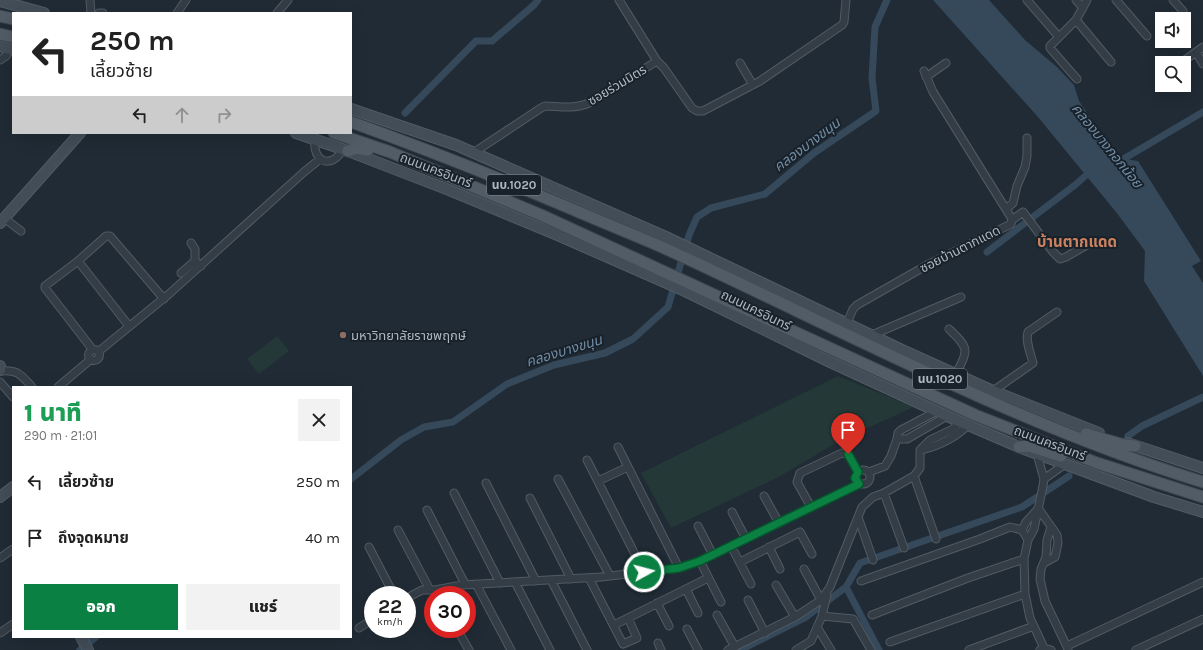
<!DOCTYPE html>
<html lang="th">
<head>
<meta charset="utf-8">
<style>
  :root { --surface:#fff; --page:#f2f2f2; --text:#222; --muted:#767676; --accent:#0b8043 }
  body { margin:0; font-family:Karla,"Noto Sans Thai",sans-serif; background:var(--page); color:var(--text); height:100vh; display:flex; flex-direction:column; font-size:15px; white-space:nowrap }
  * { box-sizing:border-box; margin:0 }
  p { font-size:13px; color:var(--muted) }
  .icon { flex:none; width:22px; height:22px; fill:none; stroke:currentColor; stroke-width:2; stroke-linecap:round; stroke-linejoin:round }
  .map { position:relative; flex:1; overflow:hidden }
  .panel { position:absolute; left:12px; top:386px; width:340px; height:252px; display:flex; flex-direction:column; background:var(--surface); border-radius:0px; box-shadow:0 4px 16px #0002 }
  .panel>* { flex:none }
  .banner { position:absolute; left:12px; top:12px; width:340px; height:122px; border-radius:0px; box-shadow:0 4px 16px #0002; background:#fff; color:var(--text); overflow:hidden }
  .fabs { position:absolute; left:1155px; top:12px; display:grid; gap:8px }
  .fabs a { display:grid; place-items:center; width:36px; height:36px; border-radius:0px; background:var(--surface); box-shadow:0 4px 16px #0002; font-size:20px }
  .speed { position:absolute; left:364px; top:586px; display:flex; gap:8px; font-size:20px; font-weight:700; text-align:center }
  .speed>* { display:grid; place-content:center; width:52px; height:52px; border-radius:50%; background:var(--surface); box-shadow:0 4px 16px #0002; line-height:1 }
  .speed small { font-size:10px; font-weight:400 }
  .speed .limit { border:6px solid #d22; background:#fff; color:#111 }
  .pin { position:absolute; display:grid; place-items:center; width:34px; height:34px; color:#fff; margin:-41px -17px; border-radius:50% 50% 50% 0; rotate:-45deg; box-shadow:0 0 4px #0007 }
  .pin .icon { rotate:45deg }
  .me { position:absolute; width:44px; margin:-22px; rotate:83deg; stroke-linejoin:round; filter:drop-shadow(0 0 3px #0008) }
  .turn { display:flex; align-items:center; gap:14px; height:84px; padding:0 12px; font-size:18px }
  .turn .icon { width:52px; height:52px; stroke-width:2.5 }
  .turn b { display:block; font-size:28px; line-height:34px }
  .lanes { display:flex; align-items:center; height:38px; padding:0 12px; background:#0003; justify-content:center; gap:20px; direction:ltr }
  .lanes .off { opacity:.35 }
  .round { display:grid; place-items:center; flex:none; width:42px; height:42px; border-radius:0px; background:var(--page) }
  .overview { display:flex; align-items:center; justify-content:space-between; height:68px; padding:0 12px }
  h1 { font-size:24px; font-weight:800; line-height:30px; color:#1e9e55 }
  .cta { display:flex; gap:8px; margin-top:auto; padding:8px 12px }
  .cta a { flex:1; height:46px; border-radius:0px; background:var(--accent); color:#fff; font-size:16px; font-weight:800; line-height:46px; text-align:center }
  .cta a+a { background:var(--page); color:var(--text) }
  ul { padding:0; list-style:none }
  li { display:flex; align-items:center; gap:12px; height:56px; padding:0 12px }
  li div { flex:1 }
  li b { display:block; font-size:15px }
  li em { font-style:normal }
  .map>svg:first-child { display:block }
  .green { fill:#233837 }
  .water { fill:#35495b }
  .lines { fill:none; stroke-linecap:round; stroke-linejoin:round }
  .canal { stroke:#35495b; stroke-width:7 }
  .street-casing { stroke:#515b63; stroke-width:9 }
  .secondary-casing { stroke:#515b63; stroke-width:12 }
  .primary-casing { stroke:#3d464f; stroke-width:13 }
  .street { stroke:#343d46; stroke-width:7 }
  .secondary { stroke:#424d58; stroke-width:10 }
  .primary { stroke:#515c66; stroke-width:11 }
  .route-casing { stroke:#07532c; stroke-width:10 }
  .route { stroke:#0b8043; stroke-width:7 }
  .education-dot { fill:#8d6e63; stroke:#19222a; stroke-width:1.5 }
  .labels { text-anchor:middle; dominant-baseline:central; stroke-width:4; stroke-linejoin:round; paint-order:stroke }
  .shield { fill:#19222a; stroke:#818b94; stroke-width:1 }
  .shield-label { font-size:12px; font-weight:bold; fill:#aeb8c2 }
  .street-label { font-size:13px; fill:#aeb8c2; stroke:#19222a }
  .poi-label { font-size:13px; fill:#aeb8c2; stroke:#19222a; text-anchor:start }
  .water-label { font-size:14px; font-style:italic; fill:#708ca5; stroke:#19222a }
  .quarter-label { font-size:15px; font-weight:bold; fill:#cc825f; stroke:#19222a }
</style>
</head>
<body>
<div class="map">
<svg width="1203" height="650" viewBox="0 0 1203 650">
  <rect width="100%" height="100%" fill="#202b35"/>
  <path class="green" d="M277 336 289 351 259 374 247 359Z
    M838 376 914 407 841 440 779 477 671 528 641 473Z"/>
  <path class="water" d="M933 0H989L1025 40 1057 67 1074 85 1079 101 1117 158 1138 161 1201 261 1192 266 1203 283V376L1144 281 1145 251 1116 212 1038 117Z"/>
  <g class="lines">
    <path class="canal" d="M405 113 476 41H492L534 5 538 0
      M1115 164 1203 112
      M987 252 1075 185 1092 170
      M1128 436 1142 426 1203 397
      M351 479 401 440 424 427 453 422 507 384 554 365 605 353 633 339 668 307 689 235 697 217 711 208 765 194 814 153 876 111 872 78 875 27 887 0
      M846 587 879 650
      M80 650 96 637
      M740 650 806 617 846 587 860 563 1022 507 1069 476"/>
    <g class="street-casing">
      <path id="street" d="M90 0 91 13
        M619 0 657 61
        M1027 0 1059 37
        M1076 0 1083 8
        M1116 0 1147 36
        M1173 0 1183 11
        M99 13H103
        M177 13 186 0
        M277 13 288 0
        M1076 20 1111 62
        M1196 52 1203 64
        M0 60 6 56 10 49
        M1185 60 1203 47
        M740 63 753 85
        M926 77 946 63
        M1077 79 1050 48V46L1076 20 1087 0
        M315 140C312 162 332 170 343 149
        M473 153 541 108 545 106C560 107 575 109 589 103L657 61 664 68 692 108 697 111H703L760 81 842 25 844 22 846 0
        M1006 209 1013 203 1017 186 1025 167 1027 156V138
        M4 218 21 231
        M1012 220 1023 212 1053 252 1060 259 1066 257 1085 246
        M191 243 195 249V261L201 266
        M78 261 129 326
        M181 273 195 261
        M847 323 853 309 857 305 929 264 1011 224 1012 219 933 92 924 71
        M949 329C970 349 968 350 956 374
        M872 335 961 297
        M88.5 355a5.5 5.5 0 1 1 11 0a5.5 5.5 0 1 1-11 0Z
        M93 350 45 288V286L78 261 106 236H110L164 299
        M98 352 169 294 304 172 320 159
        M0 371C18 369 21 375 32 387
        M0 382 13 397
        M58 387 90 360
        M993 391 1033 363C1031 354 1025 341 1028 332L1057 312
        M937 411 901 430 898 433 897 439H907L947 416
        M618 447 679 568
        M921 450C938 446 955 438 968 425
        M1037 454 1044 479 1043 486 1034 529 1028 540 1024 559 1025 594 1030 618 1044 648
        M587 460 644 572
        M856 477a7 7 0 1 1 14 0a7 7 0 1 1-14 0Z
        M869 472 885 466 891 456 897 439
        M914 476 936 539
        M558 479 610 576
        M1044 479 1065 464
        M598 481 628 467
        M486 483 536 581
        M454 493 500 583
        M884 493 904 548
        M764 496 779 523
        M530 498 571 579
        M811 507 797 482 800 473 842 453 848 454 858 472
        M1038 508 1057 535 1058 543 1055 557 1044 563
        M427 510 465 584
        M732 512 746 539
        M858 517 873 560
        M698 526 713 555
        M1051 527 1047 540 1046 557 1041 569 1040 579 1045 601 1068 649
        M398 530 430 590
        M1022 530 1026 522 1037 510
        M731 546 751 584
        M369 547 394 595
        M769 547 780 569
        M0 558 13 549
        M700 561 721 602
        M740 562 800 532 812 554
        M804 569 821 600
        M589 578 623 644 637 638 628 618
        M551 580 587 650
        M861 581 980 539 1010 527 1022 530 1028 540
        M515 582 550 650
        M476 584 511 650
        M776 585 795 617
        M686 589 698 613
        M407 598 422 590H435L462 585 601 577 679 568 700 561 859 484
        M748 600 765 633
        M657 603 669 626
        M717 615 735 647
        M872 615 968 578 1024 559
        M822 616 853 619 871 650
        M614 625 708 578
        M817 627 831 650
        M359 628 373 619
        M457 629 469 650
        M687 629 698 650
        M0 633 13 624
        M890 642 1025 594
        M658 643 661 650
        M1067 646 1203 582
        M728 650 795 617 821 600 830 587 862 507 873 497 884 493 914 476 920 468V450L930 440 953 429 960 422
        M796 650 811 641 822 616 827 595
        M969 650 1034 626
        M1040 650 1044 648 1051 650
        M1136 650 1203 619"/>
    </g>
    <g class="secondary-casing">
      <path id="secondary" d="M0 1 44 13
        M0 46 13 50
        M351 109 456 145 666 237 902 350 993 391 1099 433
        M296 133 348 151 449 190 555 234 685 291 826 360 947 416 1019 447 1154 497 1203 512
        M0 223 80 133
        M0 366V370
        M1127 443 1203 468
        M0 497 13 487
        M81 637 88 650"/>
    </g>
    <g class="primary-casing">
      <path id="primary" d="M0 16 13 19
        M0 34 13 37
        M351 122C426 149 499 178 572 209 602 222 632 234 662 247 841 329 1014 424 1203 482
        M334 133 390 152 541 215 975 415 1097 463 1203 497
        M348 151 356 148 368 150
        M1086 434 1124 445 1135 446
        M1019 447 1029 446 1061 456"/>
    </g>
    <use href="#street" class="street"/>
    <use href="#secondary" class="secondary"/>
    <use href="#primary" class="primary"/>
  </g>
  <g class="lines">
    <g class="route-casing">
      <path id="route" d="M644 572 679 568 700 561 859 484 855 478 858 472 848 454"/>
    </g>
    <use href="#route" class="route"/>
  </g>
  <circle class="education-dot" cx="343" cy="335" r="4"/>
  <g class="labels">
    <g class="shield">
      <rect x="487" y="175" width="54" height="20" rx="3"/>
      <rect x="913" y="369" width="54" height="20" rx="3"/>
    </g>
    <g class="shield-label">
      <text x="514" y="185">นบ.1020</text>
      <text x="940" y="379">นบ.1020</text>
    </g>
    <g class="street-label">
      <text transform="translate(617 85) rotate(-31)">ซอยร่วมมิตร</text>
      <text transform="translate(436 170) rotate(21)">ถนนนครอินทร์</text>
      <text transform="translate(960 249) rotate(-27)">ซอยบ้านตากแดด</text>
      <text transform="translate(756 310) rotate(26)">ถนนนครอินทร์</text>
      <text transform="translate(1050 443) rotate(21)">ถนนนครอินทร์</text>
    </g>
    <g class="poi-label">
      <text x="351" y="335">มหาวิทยาลัยราชพฤกษ์</text>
    </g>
    <g class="water-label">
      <text transform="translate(807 145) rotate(-37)">คลองบางขนุน</text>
      <text transform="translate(1107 146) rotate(51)">คลองบางกอกน้อย</text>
      <text transform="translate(564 351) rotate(-17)">คลองบางขนุน</text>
    </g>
    <g class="quarter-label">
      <text x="1077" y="242">บ้านตากแดด</text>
    </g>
  </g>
</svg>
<div class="fabs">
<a><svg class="icon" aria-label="sound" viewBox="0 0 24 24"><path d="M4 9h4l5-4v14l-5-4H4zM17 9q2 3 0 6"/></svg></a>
<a><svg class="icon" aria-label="search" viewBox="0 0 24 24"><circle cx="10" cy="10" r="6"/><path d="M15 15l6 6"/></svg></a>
</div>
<div class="speed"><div>22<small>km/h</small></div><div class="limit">30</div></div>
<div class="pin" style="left:848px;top:454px;background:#d93025"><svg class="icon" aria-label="arrive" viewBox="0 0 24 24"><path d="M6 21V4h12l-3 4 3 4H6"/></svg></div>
<svg class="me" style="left:644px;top:572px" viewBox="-20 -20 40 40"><circle r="17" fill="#0b8043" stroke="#fff" stroke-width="3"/><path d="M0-11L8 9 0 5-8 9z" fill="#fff"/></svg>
<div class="banner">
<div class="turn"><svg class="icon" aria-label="left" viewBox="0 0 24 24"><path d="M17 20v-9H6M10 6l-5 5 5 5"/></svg><div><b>250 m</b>เลี้ยวซ้าย</div></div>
<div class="lanes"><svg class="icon" aria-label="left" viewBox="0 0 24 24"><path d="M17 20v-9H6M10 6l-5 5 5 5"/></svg><svg class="icon off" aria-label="ahead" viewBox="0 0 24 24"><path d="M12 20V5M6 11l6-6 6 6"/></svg><svg class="icon off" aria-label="right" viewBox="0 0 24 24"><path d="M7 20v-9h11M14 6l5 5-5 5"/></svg></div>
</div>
<section class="panel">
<div class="overview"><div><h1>1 นาที</h1><p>290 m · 21:01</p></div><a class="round"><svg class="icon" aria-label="close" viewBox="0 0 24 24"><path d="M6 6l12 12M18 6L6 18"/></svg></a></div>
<ul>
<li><svg class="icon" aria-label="left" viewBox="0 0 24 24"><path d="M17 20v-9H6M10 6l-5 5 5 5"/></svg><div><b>เลี้ยวซ้าย</b></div><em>250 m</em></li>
<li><svg class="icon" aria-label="arrive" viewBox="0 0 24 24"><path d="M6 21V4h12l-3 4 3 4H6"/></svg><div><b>ถึงจุดหมาย</b></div><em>40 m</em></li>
</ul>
<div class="cta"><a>ออก</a><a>แชร์</a></div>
</section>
</div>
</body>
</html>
